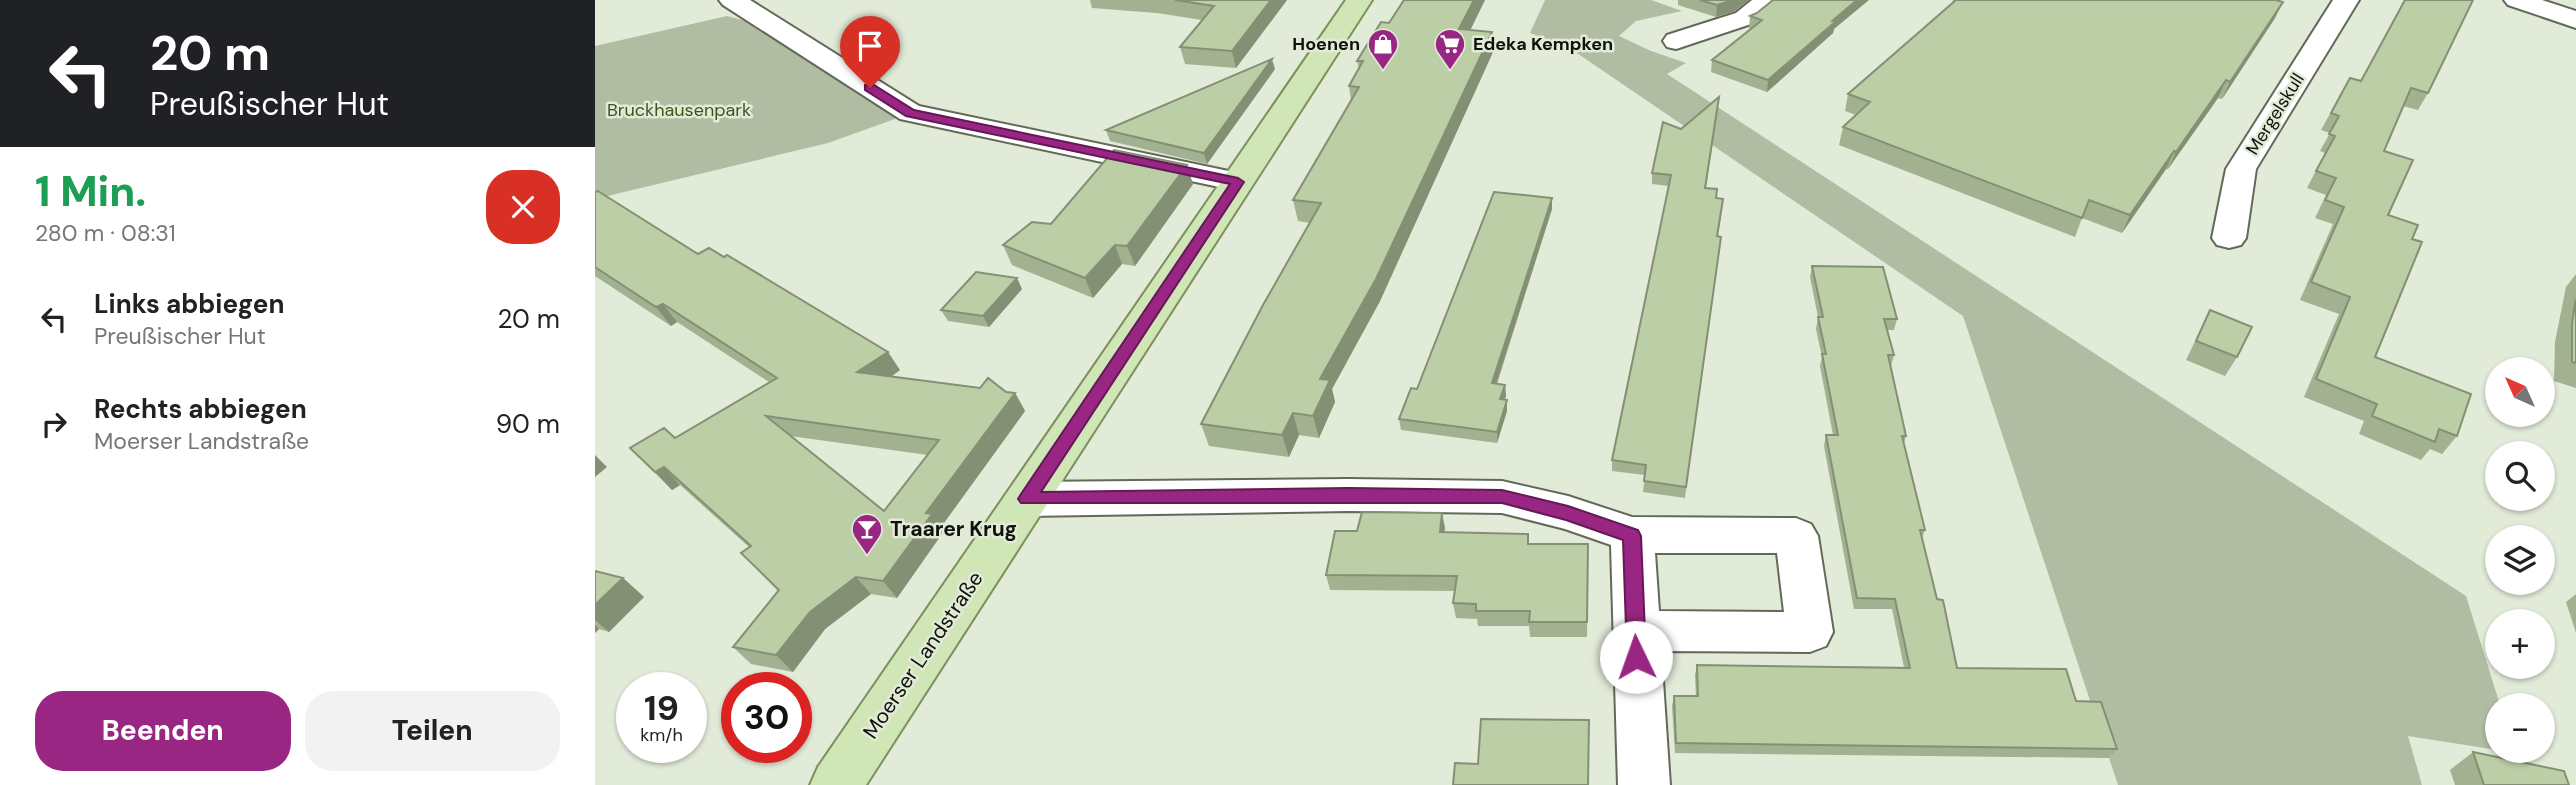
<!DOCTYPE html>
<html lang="de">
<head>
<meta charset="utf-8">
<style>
  :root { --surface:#fff; --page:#f2f2f2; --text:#222; --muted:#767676; --accent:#992683 }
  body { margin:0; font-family:"DM Sans",sans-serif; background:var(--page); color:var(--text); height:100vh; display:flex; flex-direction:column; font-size:26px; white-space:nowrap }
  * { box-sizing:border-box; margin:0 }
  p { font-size:23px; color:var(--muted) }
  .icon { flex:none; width:38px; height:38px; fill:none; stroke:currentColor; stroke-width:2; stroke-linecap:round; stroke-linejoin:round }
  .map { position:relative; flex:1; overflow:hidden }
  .details { display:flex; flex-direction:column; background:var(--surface); width:595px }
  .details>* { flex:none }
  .hud { background:#202124; color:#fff; overflow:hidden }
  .needle { width:46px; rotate:315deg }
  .tools { position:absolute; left:1890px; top:357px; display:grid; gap:14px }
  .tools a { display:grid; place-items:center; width:70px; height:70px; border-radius:50%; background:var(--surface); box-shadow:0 2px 5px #0004; font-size:35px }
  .speed { position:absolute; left:21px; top:672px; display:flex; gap:14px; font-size:35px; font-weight:700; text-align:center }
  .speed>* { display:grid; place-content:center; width:91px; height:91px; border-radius:50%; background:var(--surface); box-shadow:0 2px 5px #0004; line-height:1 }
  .speed small { font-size:18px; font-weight:400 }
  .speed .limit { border:10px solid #d22; background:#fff; color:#111 }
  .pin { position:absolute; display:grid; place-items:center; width:60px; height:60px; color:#fff; margin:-72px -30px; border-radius:50% 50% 50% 0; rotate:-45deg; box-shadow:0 0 7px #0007 }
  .pin .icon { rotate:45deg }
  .me { position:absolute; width:77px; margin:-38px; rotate:357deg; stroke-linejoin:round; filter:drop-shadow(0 0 5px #0008) }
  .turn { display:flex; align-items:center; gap:24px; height:147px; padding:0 35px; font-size:32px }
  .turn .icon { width:91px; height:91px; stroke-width:2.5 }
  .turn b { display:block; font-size:49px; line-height:60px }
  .round { display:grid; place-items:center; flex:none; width:74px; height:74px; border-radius:28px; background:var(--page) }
  .summary { display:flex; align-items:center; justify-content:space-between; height:119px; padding:0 35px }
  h1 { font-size:42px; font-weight:800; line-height:52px; color:#1e9e55 }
  .action { display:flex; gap:14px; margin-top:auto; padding:14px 35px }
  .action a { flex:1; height:80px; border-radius:28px; background:var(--accent); color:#fff; font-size:28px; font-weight:800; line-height:80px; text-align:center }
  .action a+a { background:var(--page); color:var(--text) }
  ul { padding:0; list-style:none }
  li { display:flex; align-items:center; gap:21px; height:105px; padding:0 35px }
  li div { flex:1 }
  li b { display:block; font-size:26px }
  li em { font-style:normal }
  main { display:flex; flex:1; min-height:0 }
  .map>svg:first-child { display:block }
  .green { fill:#b1bda3 }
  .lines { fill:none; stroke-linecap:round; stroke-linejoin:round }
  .minor-casing { stroke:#626959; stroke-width:4 }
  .major-casing { stroke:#7a915b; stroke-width:4 }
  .minor { fill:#fff; fill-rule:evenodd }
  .major { fill:#d1e6b6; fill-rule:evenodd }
  .wall { fill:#a2b18f; fill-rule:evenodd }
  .shaded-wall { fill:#849074 }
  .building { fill:#bccea6; stroke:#849074; stroke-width:2; fill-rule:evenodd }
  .route { fill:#992683; stroke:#631955; stroke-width:2 }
  .labels { text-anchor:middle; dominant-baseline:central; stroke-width:5; stroke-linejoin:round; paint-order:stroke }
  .far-poi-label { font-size:18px; font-weight:bold; fill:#10120c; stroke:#e2ead8; text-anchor:end }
  .far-park-label { font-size:18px; fill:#3e541a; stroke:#e2ead8 }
  .far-street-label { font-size:18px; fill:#10120c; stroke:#e2ead8 }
  .poi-label { font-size:21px; font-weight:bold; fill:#10120c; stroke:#e2ead8; text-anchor:start }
  .street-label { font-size:21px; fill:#10120c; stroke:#e2ead8 }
</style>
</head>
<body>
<main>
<section class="details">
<div class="hud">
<div class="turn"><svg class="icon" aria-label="left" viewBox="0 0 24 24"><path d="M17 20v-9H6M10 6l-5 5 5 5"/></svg><div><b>20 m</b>Preußischer Hut</div></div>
</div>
<div class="summary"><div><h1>1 Min.</h1><p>280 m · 08:31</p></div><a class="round" style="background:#d93025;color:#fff"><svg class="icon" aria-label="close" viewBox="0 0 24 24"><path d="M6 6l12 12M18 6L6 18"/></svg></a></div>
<ul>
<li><svg class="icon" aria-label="left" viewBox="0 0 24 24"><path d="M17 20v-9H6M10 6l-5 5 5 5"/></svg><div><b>Links abbiegen</b><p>Preußischer Hut</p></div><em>20 m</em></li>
<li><svg class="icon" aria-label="right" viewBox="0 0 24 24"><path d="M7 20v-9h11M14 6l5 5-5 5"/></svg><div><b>Rechts abbiegen</b><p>Moerser Landstraße</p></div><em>90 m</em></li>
</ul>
<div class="action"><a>Beenden</a><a>Teilen</a></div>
</section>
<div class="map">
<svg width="1981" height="785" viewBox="0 0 1981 785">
  <rect width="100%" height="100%" fill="#e2ead8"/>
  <path class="green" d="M950 0H1056L1087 11 1041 21 1024 36 1056 51 1091 63 1072 74 1871 596 1905 705H1902V750L1813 736 1827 785H1523L1368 316 973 47 935 33Z
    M132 16 160 23 311 115 233 143 0 199V46Z"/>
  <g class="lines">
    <g class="minor-casing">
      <path id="minor" d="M124 0H155L324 106 643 173 654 175 659 182 654 189 643 191 305 119 128 5Z
        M1157 0H1186L1159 23 1081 49 1072 47 1068 41 1072 35 1141 13Z
        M1738 0H1764L1661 169 1651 238 1646 245 1634 248 1622 245 1617 238 1631 169Z
        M1909 0H1947L1981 11V28L1913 5Z
        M754 479 907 481 973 496 1037 517 1201 518 1216 524 1223 536 1238 632 1231 646 1215 652 1066 651 1075 785H1023L1016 545 970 529 907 513 754 511 432 516 417 511 411 499 417 487 432 482ZM1060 553H1182L1189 612 1064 611Z"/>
    </g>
    <g class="major-casing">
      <path id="major" d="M751 0H777L271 785H215L223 767Z"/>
    </g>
    <use href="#minor" class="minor"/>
    <use href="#major" class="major"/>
  </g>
  <path class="wall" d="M495 0H692L641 68 590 64 585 47 607 20 562 13 497 8Z
    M890 0 875 30 897 32 898 52 785 301 737 389 740 402 724 438 704 435 694 457 614 446 606 424 715 223 703 221 698 200 756 100 754 86 764 69 762 61 794 23Z
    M1083 0H1154L1140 11 1121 17 1083 5Z
    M1358 0 1680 18 1627 99 1623 98 1573 169H1571L1527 233 1487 218 1480 237 1244 145 1248 127 1261 115 1250 111 1253 94 1357 3Z
    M1809 0 1833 93 1823 110 1808 106 1789 151 1793 215 1817 239 1780 357 1862 436 1847 454 1835 449 1826 460 1764 434 1769 421 1709 397 1744 314 1705 300 1738 224 1720 218 1731 195 1712 188 1730 153 1725 151 1735 133 1726 130 1755 78 1766 81Z
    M1162 13 1239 29 1238 33 1172 92 1116 72 1117 60 1156 28H1154L1155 16Z
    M680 69 612 164 515 141 511 130Z
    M1123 108 1111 188 1121 199 1127 210 1123 236 1090 498 1048 492 1050 475 1017 471V460L1074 186 1057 184V173L1086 129Z
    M598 184 540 266 527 264 498 298 417 265 408 245 456 224Z
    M0 192 103 254 305 370 296 377 420 393 430 411 346 527 349 531 302 598 276 594 230 629 198 672 156 664 138 647 183 591 146 553 154 547 85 485 77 490 35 448 80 438 174 382 82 322 76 326 0 276ZM195 436 333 455 289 511Z
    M957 209 902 384 910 385 911 396 910 399 912 411 902 443 806 430 804 419 822 389Z
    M1217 266 1302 319 1299 330H1292L1299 355 1296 366 1311 436 1309 443 1330 530 1327 538 1342 599 1362 668 1481 701 1522 749 1514 758 1080 753 1077 706 1079 696H1101L1100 675 1102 665 1309 667 1297 609H1259L1229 446 1231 435H1238L1225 366 1227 357 1221 329 1223 317 1215 277Z
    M1981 274V388L1959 381 1960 342 1971 287Z
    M427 289 394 327 353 321 346 310Z
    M1615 310 1642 357 1630 376 1591 360Z
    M850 528 849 532 933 534 934 544H993L992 637H935L934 626H883L882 619 861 618 858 603 860 591 735 590 731 575 762 531Z
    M0 571 28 578 49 597 14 632 4 629 0 633Z
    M1981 594V633L1971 602Z
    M1878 752 1974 785H1860L1855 770Z"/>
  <path class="shaded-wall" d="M676 0H692L641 68 637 51Z
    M879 0H890L866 49 864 29Z
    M1138 0H1154L1140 11 1121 17 1122 5Z
    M1262 0H1274L1239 29 1238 33 1172 92 1173 80 1237 21Z
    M1688 2 1680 18 1627 99 1635 82Z
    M897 32 898 52 785 301 737 389 740 402 724 438 718 416 725 379Z
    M677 59 680 69 612 164 609 153Z
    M1631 80 1623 98 1573 169 1581 152Z
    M1579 151 1571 169 1527 233 1535 215Z
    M592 165 598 184 540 266 532 246Z
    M957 198V209L898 394 897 383Z
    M520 245 527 264 498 298 490 278Z
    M422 278 427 289 394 327 388 316Z
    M68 304 82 322 76 326 61 307Z
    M293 352 305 370 275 391 262 372Z
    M910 385 911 396 906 410 905 399Z
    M420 393 430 411 346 527 349 531 302 598 288 581 331 513Z
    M912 400V411L902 443V432Z
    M698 413 704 435 694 457 687 435Z
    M0 455 12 467 0 477Z
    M69 467 85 485 77 490 60 472Z
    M847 513 850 528 847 548 845 532Z
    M261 577 276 594 230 629 198 672 181 655 215 612Z
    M28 578 49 597 14 632 0 620V605Z
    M0 625 4 629 0 633Z"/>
  <path class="building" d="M580 0H676L637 51 585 47 619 6Z
    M809 0H879L864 29 897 32 781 279 725 379 735 380 718 416 698 413 687 435 606 424 668 305 726 203 698 200 764 87 754 86 768 61H762L786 22 794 23Z
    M1105 0H1138L1122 5Z
    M1178 0H1262L1237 21 1240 22 1173 80 1117 60 1167 20 1155 16 1162 13Z
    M1360 0H1681L1688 2 1635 82 1631 80 1581 152 1579 151 1535 215 1494 200 1487 218 1248 127 1275 102 1253 94 1361 0Z
    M1810 0H1878L1833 93 1816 88 1789 151 1818 160 1793 215 1823 225 1817 239 1827 242 1780 357 1876 394 1862 436 1844 429 1840 442 1777 416 1782 404 1721 379 1755 297 1716 282 1749 207 1730 200 1741 178 1721 171 1740 136 1734 134 1744 116 1736 113 1755 78 1766 81Z
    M677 59 609 153 511 130Z
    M1124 97 1110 188 1122 189 1121 198 1128 199 1122 236 1126 237 1091 487 1049 481 1051 465 1017 460 1076 175 1057 173 1068 122 1086 129Z
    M519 150 592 165 532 246 520 245 490 278 408 245 437 222 456 224Z
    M3 191 103 254 114 248 129 257 132 255 293 352 262 372 385 388 393 378 411 392 420 393 331 513 337 514 288 581 261 577 215 612 181 655 138 647 184 590 146 553 156 546 69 467 60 472 35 448 69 428 80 438 182 378 68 304 61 307 0 267V192ZM171 416 344 440 289 511Z
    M899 192 957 198 897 383 910 385 905 399 912 400 902 432 804 419 816 388 822 389Z
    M1217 266 1288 267 1302 319H1289L1299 355H1293L1311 436H1307L1330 530H1325L1342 599 1348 600 1362 668 1471 669 1481 701 1506 702 1522 749 1081 743 1079 696H1103L1102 665 1315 668 1300 599 1262 598 1231 435H1243L1227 354H1231L1223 317H1228Z
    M381 272 422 278 388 316 346 310Z
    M1981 299V363L1977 362V323Z
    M1615 310 1657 327 1642 357 1601 341Z
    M767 512 847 513 845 532 933 534V544H993L992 622H934L935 611H881V604L858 603 862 576 731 575 740 531H762Z
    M0 571 28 578 0 605Z
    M886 719 994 720 993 785H858L860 763 883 764Z
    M1878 752 1969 771 1974 785H1889Z"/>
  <path class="route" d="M270 85H279L319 110 643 178 649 182 446 492 754 488 907 490 973 506 1043 530 1046 536 1051 657 1048 663 1041 665 1034 663 1032 657 1028 540 971 520 907 503H426L423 499 426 494 635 184 311 116 270 90Z"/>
  <defs>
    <g id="shop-pin" transform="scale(1.575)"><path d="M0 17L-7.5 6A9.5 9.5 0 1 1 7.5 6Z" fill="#992683" stroke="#e2ead8"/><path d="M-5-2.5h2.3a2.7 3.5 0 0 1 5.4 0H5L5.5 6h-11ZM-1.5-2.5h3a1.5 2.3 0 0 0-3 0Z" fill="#fff"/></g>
    <g id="supermarket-pin" transform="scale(1.575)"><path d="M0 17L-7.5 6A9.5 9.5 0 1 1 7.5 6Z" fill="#992683" stroke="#e2ead8"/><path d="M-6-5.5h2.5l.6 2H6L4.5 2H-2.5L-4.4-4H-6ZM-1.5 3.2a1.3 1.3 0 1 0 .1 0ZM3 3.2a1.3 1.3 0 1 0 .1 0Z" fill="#fff"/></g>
    <g id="bar-pin" transform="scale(1.575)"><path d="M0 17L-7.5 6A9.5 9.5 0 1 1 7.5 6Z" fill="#992683" stroke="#e2ead8"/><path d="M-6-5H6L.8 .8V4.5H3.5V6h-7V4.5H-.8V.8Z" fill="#fff"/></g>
  </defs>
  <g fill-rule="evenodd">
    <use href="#shop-pin" x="788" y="44"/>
    <use href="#supermarket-pin" x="855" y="44"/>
    <use href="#bar-pin" x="272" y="529"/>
  </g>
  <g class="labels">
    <g class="far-poi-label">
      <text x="765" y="44">Hoenen</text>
      <text x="878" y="44" text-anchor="start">Edeka Kempken</text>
    </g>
    <g class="far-park-label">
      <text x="84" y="110">Bruckhausenpark</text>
    </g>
    <g class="far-street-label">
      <text transform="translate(1680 114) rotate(-58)">Mergelskull</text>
    </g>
    <g class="poi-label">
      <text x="295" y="529">Traarer Krug</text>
    </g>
    <g class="street-label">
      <text transform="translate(328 655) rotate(-56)">Moerser Landstraße</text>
    </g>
  </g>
</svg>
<div class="tools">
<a><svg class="needle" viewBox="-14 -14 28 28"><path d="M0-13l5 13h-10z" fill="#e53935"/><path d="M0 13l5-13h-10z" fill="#767676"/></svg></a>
<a><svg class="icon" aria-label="search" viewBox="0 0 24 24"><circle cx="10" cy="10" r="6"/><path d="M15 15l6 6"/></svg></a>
<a><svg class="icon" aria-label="layers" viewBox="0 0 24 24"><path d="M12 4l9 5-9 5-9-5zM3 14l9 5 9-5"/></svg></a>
<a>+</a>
<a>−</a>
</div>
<div class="speed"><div>19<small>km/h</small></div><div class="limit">30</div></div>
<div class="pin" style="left:275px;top:88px;background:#d93025"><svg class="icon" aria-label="arrive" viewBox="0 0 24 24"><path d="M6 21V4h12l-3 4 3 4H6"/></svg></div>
<svg class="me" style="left:1041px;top:657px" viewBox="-20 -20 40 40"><circle r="19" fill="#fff"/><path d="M0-13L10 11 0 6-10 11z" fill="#992683"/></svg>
</div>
</main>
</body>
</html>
